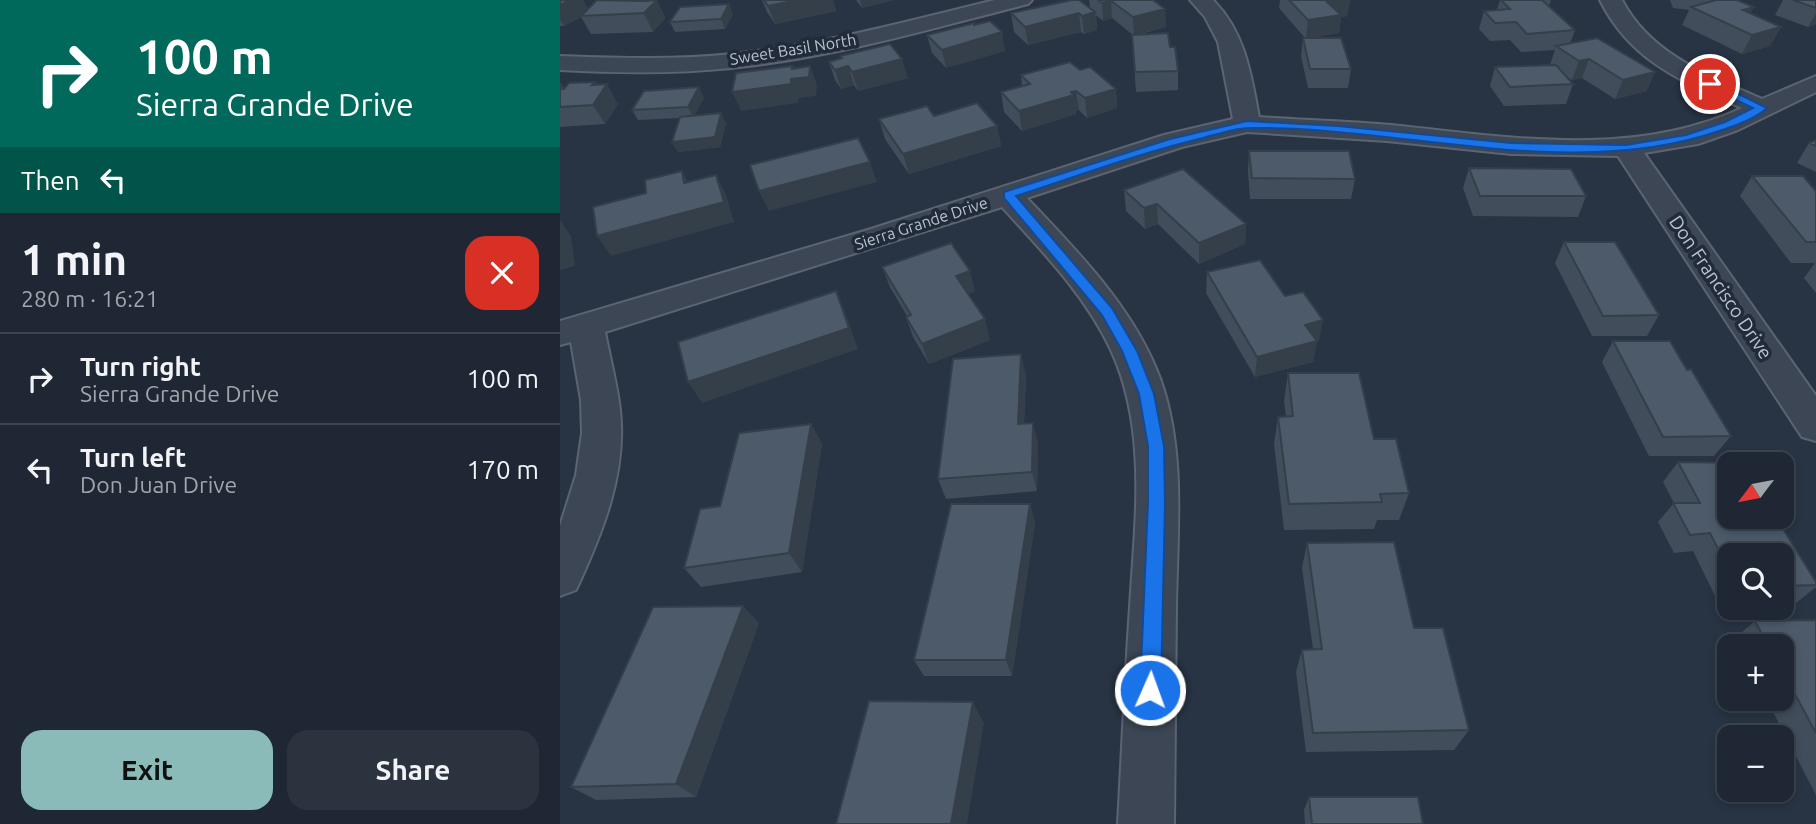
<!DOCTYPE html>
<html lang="en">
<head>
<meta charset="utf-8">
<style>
  :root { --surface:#1e2733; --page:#2b333f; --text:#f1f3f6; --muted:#a1a5ac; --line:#3c444e; --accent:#8bbbb9 }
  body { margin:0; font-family:Ubuntu,sans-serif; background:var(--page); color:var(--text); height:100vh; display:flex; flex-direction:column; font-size:26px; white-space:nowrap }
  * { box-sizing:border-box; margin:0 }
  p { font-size:23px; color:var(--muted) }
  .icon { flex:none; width:38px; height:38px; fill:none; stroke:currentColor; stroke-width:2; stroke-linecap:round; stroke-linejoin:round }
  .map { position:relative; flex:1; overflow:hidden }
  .panel { display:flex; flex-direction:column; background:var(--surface); width:560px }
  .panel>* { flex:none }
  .hud { background:#00695c; color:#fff; overflow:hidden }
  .needle { width:46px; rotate:238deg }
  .fabs { position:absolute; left:1157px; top:452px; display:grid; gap:14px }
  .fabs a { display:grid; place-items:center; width:77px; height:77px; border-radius:14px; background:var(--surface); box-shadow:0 4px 10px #0003,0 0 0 2px var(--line); font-size:35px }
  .pin { position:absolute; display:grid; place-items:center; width:60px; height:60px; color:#fff; margin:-30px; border:4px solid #fff; border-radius:50%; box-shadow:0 2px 7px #0007 }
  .me { position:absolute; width:77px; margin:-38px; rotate:2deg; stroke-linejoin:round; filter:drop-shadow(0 0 5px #0008) }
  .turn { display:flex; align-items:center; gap:24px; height:147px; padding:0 21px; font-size:32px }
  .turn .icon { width:91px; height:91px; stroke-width:2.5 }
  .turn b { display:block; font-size:49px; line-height:60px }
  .then { display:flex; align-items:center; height:66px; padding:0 21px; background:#0003; gap:14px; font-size:26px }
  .round { display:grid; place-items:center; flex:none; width:74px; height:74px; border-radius:21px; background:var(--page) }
  .summary { display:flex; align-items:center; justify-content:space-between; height:119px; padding:0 21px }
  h1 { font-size:42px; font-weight:700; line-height:52px }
  .button { display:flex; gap:14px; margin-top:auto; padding:14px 21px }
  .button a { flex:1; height:80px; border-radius:21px; background:var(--accent); color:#111; font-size:28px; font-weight:700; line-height:80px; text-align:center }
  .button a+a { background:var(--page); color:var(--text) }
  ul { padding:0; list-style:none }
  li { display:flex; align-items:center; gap:21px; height:91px; padding:0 21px; border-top:2px solid var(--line) }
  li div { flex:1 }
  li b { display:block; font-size:26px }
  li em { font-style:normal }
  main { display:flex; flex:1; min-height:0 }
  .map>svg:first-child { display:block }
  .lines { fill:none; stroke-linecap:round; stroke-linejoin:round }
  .minor-casing { stroke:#5b6471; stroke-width:4 }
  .minor { fill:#3c4654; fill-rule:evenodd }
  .wall { fill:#414d5b }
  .shaded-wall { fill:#353f4a }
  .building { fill:#4c5a6a; stroke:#353f4a; stroke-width:2 }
  .route { fill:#1a73e8; stroke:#114b97; stroke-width:2 }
  .labels { text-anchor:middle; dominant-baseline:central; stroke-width:7; stroke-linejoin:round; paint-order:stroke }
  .far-street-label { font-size:16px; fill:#bac2cd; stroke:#212b39 }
  .street-label { font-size:19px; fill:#bac2cd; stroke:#212b39 }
</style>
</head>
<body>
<main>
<section class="panel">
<div class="hud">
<div class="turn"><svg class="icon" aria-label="right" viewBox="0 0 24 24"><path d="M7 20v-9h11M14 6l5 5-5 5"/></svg><div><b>100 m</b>Sierra Grande Drive</div></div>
<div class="then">Then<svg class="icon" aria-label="left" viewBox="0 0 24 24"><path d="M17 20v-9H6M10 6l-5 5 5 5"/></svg></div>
</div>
<div class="summary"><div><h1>1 min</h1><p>280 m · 16:21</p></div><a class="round" style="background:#d93025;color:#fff"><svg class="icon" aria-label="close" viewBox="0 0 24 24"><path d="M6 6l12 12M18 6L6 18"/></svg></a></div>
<ul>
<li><svg class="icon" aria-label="right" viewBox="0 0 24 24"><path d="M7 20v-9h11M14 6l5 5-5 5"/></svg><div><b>Turn right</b><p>Sierra Grande Drive</p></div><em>100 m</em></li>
<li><svg class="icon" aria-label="left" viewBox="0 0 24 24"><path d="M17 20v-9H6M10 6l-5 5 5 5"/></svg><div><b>Turn left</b><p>Don Juan Drive</p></div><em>170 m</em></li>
</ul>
<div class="button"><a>Exit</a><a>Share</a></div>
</section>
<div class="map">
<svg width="1256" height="824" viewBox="0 0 1256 824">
  <rect width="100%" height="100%" fill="#283444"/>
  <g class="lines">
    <g class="minor-casing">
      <path id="minor" d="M435 0H472L468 4C370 29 272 58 171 68 114 74 57 73 0 70V56C57 58 115 60 172 54 261 45 348 21 435 0Z
        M630 0H653C685 32 691 74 699 117 743 120 787 121 831 125 947 137 1072 159 1182 108 1122 81 1071 62 1040 0H1062C1091 55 1148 75 1202 99L1256 76V92L1178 130 1138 144 1084 153 1256 396V441L1242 437 1058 156 951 154 827 141 687 132 622 147 467 198C518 252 575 309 601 381 626 453 617 532 616 607 615 679 615 752 614 824H558C562 752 565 679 570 607 575 521 588 431 551 350 526 296 482 251 442 207L45 332C50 358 57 384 60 410 67 474 42 534 16 590L0 596V526L16 475 22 433 21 400 11 342 0 345V321L311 229 604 135 673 119 658 42 645 17Z"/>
    </g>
    <use href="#minor" class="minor"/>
  </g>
  <path class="wall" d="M0 0H23L28 9 97 0 105 18 93 32 31 34 21 17 4 26H0Z
    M202 0H273L276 11 215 24 207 12Z
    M296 0H334L302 8Z
    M529 0H593L605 9 606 27 577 35 610 47 618 71V90L576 92 572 35H573L552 18 543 21 536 15 537 30 524 34 521 32 468 45 454 32 451 13 530 8Z
    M720 0H790L787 16 781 17 779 33 748 38 791 69 788 88H748L741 56 743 38H745L719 8Z
    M940 0H991L989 6 1015 30 1010 44 1087 91 1055 99 1022 78 1012 80 1005 76 1013 84 1006 104 944 106 930 86 935 67 990 65 995 50 961 52 950 40 930 41 919 29 924 11 937 10Z
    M1110 0H1177L1191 14 1221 27 1210 46 1182 54 1122 25 1129 10 1113 8Z
    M1223 0H1256V24L1248 27 1215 15Z
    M173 14 165 29 115 32 110 22Z
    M414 25 445 51 386 68 372 53 367 35Z
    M280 56 348 78 298 91 294 85 281 89 275 80 269 62 281 59Z
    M461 75 556 89 557 108 527 118 519 110 516 111V114L462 131 444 112 441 92 462 86Z
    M0 82 4 88 35 82 37 85 58 104 45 124 0 127Z
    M144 98 134 116 166 123 160 147 118 152 112 142 120 118 78 120 72 110Z
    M374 116 437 126 441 146 349 174 325 139 319 119Z
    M1256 140V172L1237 163 1249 143Z
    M689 151 795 179 791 199H690L688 171Z
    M909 168 1026 196 1018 217 913 216 903 188Z
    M1192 176 1256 191V293L1244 278 1255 263H1231L1180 196Z
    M564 190 686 224 685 244 639 264 598 224 585 229 566 211Z
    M1004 242 1099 315 1087 336H1032L995 263Z
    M322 267 415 291 408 294 430 340 369 364 353 337 346 317 347 316 330 287Z
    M647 272 725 296 759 341H757L753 362 695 377 646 293Z
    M1053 341 1127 370 1171 436 1154 456H1089L1042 362Z
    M728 373 814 439 849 493 839 520H817L814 529 724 530 714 444 718 417H726L724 401Z
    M466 375 464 424 478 443 477 491 386 499 378 479Z
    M251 424 262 444 242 572 141 587 124 568 160 506Z
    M1118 462 1256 582V587L1236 603H1222V555H1169V604H1159L1133 551 1114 553 1098 522 1114 503 1103 482Z
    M470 504 475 523 452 676H364L354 660Z
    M747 543 854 628 909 730 894 750 746 752 736 672 742 650 753 649 742 568Z
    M1256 620V795L1206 698H1222V646H1179L1175 638 1195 621Z
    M199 623 136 797 36 800 11 787Z
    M749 797 863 824H745L744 810Z"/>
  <path class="shaded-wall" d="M10 0H23L30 13 21 16V17L4 26 0 20V5Z
    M84 0H97L105 18 93 32 84 13Z
    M238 0H273L276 11 215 24 208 6Z
    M300 0H334L302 8Z
    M779 0H790L787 16 781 17 779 33 746 38 748 20 767 2Z
    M551 1 552 18 543 21 542 3Z
    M169 4 173 14 165 29 161 19Z
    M1194 7 1185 25 1183 10Z
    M605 9 606 27 574 35 573 17Z
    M535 12 537 30 524 34 522 16Z
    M519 13 521 32 468 45 465 27Z
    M1256 13V24L1248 27Z
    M1221 27 1210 46 1182 54 1192 35Z
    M442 32 445 51 386 68 382 50Z
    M342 59 348 78 298 91 292 72Z
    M1029 59 1022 78 1012 80 1019 61Z
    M232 66 237 78 250 66 257 85 256 96 239 98 238 103 181 111 172 92 231 79Z
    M288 66 294 85 281 89 275 70Z
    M1095 72 1087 91 1055 99 1063 80Z
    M0 82 12 101 0 98Z
    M35 82 41 93 47 84 58 104 45 124 33 105 32 85Z
    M139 87 144 98 133 117 128 107Z
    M556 89 557 108 527 118 525 98Z
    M516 91 519 110 516 111V114L462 131 459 111Z
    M161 113 166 123 160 147 118 152 112 142Z
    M437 126 441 146 349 174 343 154Z
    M310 162 317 182 209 211 199 191Z
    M122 171 133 191 124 183Z
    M156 175 166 195 174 222 51 256 37 236Z
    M597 204 598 224 585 229 584 208Z
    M0 220 11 236 15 266 0 270Z
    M686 224 685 244 639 264V243Z
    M410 271 415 291 402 296 396 276Z
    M276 291 285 312 298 349 142 403 128 382Z
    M425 319 430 340 369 364 362 344Z
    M763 320 759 341H757L753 362 695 377 697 357 745 325Z
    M461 354 466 375 463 444 458 424Z
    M473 423 478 443 477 491 472 472Z
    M251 424 262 444 242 572 229 553Z
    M470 504 475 523 452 676 446 660Z
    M183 606 199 623 136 797 116 784Z
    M413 702 424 723 407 824H391Z"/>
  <path class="building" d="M0 0H10L0 5Z
    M37 0 84 1 97 0 84 13 21 16Z
    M204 0H238L208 6Z
    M512 0H519L535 12 522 16 519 13 465 27 451 13Z
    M538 0H593L605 9 573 17 551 1 542 3Z
    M729 0H779L767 2 781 15 748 20Z
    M941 0H982L1015 30 967 34 956 22 935 23 924 11 950 9Z
    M1156 0H1177L1194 7 1183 10 1221 27 1192 35 1131 7Z
    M1233 0H1256V8Z
    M169 4 161 19 110 22 120 7Z
    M430 21 442 32 382 50 367 35 414 23V25Z
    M608 33 610 47H615L618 71 575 72 572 35Z
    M743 38H781L791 69H750Z
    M1037 38 1095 72 1063 80 1029 59 1019 61 996 46Z
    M330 44 342 59 292 72 288 66 275 70 269 62 282 58 280 56Z
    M510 62 520 70 530 67 556 89 525 98 516 91 511 92 514 95 459 111 441 92 470 84 461 75Z
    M996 65 1013 84 950 87 935 67Z
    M232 66V69L250 66 249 77 231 79V84L172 92 176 73Z
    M35 82 32 85 47 84 33 105 0 107V89H4L9 83Z
    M139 87 128 107 72 110 84 91Z
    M417 103 437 126 343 154 319 119 367 106 374 116Z
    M161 113 155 137 112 142 120 117Z
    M298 138 310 162 199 191 190 165Z
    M1256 140V146L1249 143Z
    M689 151H789L795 179 692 178Z
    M909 168 1011 169 1026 196H920Z
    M623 169 686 224 639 243 597 204 584 208 564 190Z
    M122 171 124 183 156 175 164 202 37 236 33 207 86 193 85 180Z
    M1192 176H1243L1256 191V242H1246Z
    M1004 242H1055L1099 315 1043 316Z
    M391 243 410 271 396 276 425 319 362 344 346 317 351 315 322 267Z
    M700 260 725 296 743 292 763 320 745 325 757 341 697 357 647 272Z
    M276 291 289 328 128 382 118 342Z
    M1053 341H1110L1127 370 1131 369 1171 436 1103 437Z
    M461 354 458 424 473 423 472 472 378 479 393 359Z
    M728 373H799L814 439H836L849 493 820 494 822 502 729 504 718 417 733 416Z
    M251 424 229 553 124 568 140 509 160 506 179 433Z
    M1118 462 1182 463 1169 464V516H1215L1256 582V585L1222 586V555H1169V570L1150 533 1130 535 1113 503H1140Z
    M391 504H470L446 660H354Z
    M834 542 854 628H883L909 730 753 733 742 650 762 649 747 543Z
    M183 606 116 784 11 787 93 607Z
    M1256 620V733L1222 670V646H1208L1195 621Z
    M309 701 413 702 391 824H276Z
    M749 797H858L863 824H752Z"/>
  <path class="route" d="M1147 82H1154L1207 108C1195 119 1175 126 1159 131 1012 182 842 126 690 128 675 128 658 134 643 138 580 153 518 176 456 196L552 308 577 351 594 394 604 446 605 503 601 690 598 697 590 700 583 697 580 690 588 503V446L579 394 562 351 542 315 444 198V192L610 139 687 121 778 126 951 143 1066 145 1126 135 1165 122 1193 108 1147 86Z"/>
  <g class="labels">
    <g class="far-street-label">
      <text transform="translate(233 49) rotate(-9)">Sweet Basil North</text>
      <text transform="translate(361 223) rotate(-18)">Sierra Grande Drive</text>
    </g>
    <g class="street-label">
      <text transform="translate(1161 287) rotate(56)">Don Francisco Drive</text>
    </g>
  </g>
</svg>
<div class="fabs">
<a><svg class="needle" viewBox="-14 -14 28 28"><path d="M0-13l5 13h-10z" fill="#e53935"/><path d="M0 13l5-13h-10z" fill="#a1a5ac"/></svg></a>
<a><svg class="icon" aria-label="search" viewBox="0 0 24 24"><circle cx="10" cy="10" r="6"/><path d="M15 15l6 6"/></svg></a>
<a>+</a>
<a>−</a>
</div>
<div class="pin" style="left:1150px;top:84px;background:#d93025"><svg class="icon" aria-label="arrive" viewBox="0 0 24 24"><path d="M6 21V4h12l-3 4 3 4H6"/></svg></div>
<svg class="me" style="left:590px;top:690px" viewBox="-20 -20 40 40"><circle r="17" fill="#1a73e8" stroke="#fff" stroke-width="3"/><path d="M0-11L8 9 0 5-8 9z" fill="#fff"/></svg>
</div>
</main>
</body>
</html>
